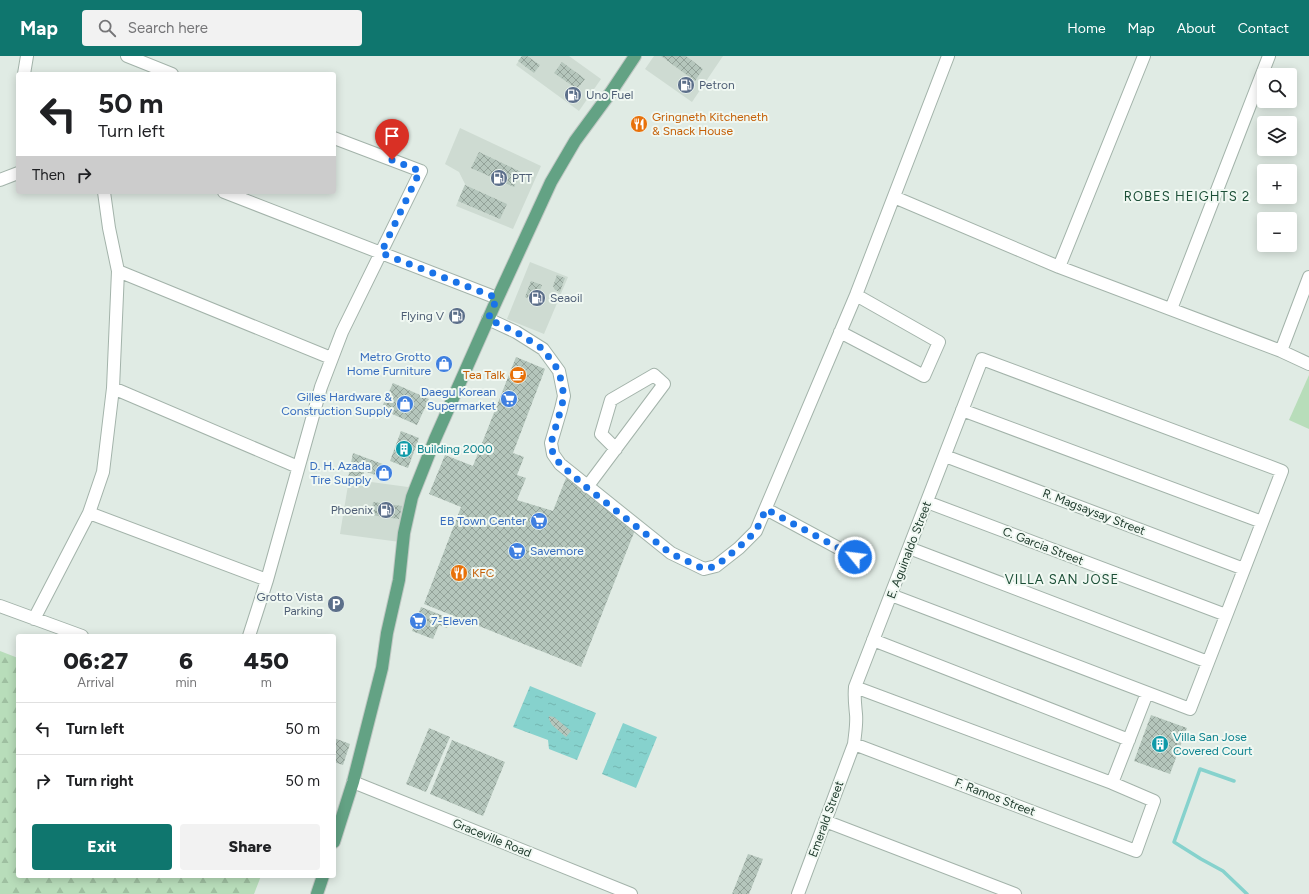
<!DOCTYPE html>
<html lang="en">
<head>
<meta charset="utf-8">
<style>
  :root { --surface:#fff; --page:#f2f2f2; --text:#202124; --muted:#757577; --line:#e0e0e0; --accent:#0f766e }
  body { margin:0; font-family:Figtree,sans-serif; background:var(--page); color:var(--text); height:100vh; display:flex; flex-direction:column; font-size:15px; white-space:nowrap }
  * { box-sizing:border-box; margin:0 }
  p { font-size:13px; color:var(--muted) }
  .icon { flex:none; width:22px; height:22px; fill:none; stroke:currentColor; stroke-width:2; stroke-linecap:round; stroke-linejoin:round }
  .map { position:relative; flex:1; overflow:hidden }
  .details { position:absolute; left:16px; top:578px; width:320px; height:244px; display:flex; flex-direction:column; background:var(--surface); border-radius:4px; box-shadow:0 2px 10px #0003 }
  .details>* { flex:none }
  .top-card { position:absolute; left:16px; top:16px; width:320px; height:122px; border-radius:4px; box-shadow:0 2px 10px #0003; background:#fff; color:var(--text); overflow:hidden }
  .tools { position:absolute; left:1257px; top:12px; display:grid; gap:8px }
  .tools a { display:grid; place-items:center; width:40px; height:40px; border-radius:4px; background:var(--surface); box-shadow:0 2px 10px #0003; font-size:20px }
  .pin { position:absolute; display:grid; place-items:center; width:34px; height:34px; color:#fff; margin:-41px -17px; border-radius:50% 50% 50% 0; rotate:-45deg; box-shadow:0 0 4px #0007 }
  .pin .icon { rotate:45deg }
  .me { position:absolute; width:44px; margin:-22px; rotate:299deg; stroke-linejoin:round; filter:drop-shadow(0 0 3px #0008) }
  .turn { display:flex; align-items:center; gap:14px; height:84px; padding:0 16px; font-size:18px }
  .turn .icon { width:52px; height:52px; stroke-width:2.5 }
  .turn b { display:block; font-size:28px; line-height:34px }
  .then { display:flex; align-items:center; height:38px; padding:0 16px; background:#0003; gap:8px; font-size:15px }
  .eta { display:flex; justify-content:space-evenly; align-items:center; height:68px; text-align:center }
  .eta b { font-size:24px; font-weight:800; line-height:28px }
  .action { display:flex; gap:8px; margin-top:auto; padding:8px 16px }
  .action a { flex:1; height:46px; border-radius:4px; background:var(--accent); color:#fff; font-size:16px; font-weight:800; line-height:46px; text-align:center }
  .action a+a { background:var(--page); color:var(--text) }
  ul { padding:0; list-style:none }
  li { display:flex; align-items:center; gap:12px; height:52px; padding:0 16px; border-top:1px solid var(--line) }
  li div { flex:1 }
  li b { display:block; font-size:15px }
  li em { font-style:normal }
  header { display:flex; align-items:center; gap:24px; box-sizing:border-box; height:56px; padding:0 20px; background:var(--accent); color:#fff }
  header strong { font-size:19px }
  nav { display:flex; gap:22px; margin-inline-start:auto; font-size:14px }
  .search { width:280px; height:36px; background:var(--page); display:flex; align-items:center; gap:10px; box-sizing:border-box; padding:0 14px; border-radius:4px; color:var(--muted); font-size:15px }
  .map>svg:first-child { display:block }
  .built { fill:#cedbd2 }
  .forest { fill:url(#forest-firs) }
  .pitch { fill:#b8ddba }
  .water { fill:url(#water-ripples) }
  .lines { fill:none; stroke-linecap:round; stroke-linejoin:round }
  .stream { stroke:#86d2cd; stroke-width:3.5 }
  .building { fill:url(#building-cross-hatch) }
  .minor-casing { stroke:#a3b3aa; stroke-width:14 }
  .major-casing { stroke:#c1c8c4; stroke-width:14 }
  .minor { stroke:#fff; stroke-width:12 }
  .major { stroke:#63a284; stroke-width:12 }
  .route { stroke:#1a73e8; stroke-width:7; stroke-dasharray:0 12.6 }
  .labels { text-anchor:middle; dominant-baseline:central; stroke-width:4; stroke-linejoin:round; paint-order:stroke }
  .service-label { font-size:12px; fill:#4e5e75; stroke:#f0f8f2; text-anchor:start }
  .food-label { font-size:12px; fill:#c56008; stroke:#f0f8f2; text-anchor:start }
  .shop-label { font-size:12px; fill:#366cbe; stroke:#f0f8f2; text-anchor:end }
  .culture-label { font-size:12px; fill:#0d838f; stroke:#f0f8f2; text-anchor:start }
  .street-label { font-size:12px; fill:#203c2e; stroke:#f0f8f2 }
  .neighbourhood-label { font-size:13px; letter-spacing:1px; fill:#1c4f37; stroke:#f0f8f2 }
</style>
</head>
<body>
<header>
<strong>Map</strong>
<div class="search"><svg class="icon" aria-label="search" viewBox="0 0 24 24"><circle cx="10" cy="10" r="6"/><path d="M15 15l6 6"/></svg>Search here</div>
<nav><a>Home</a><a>Map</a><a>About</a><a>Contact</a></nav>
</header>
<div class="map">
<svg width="1309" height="838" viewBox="0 0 1309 838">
  <defs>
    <pattern id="forest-firs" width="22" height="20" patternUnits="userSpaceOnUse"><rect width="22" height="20" fill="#b8ddba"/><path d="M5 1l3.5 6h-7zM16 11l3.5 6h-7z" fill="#9ebfa0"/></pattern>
    <pattern id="water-ripples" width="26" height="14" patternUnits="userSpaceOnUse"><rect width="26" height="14" fill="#86d2cd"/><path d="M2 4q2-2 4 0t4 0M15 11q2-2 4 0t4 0" fill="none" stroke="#73b5b0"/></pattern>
    <pattern id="building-cross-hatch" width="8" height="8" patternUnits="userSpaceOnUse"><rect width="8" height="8" fill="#b5c6bc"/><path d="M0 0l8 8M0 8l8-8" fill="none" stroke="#93a299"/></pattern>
  </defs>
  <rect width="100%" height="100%" fill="#e0ebe4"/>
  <path class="built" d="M522 0H569L601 23 579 55 516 9Z
    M654 0H723L692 46 645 13Z
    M460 72 541 110 513 173 456 150 465 128 459 116 445 108Z
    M530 206 568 221 544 278 507 263Z
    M349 423 408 431 400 486 340 478Z"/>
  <path class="forest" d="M0 595 18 602V820H261L254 838H0Z"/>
  <path class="pitch" d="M1309 319V373L1289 364Z"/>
  <path class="water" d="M530 630 596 657 577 704 549 693 548 684 513 671Z
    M623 667 657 681 636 732 602 718Z"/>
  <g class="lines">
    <path class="stream" d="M1234 725 1200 713 1174 786 1201 803 1223 815 1247 838"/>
  </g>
  <path class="building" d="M522 0H527L540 9 534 17 518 5Z
    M661 0H686L703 13 695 25Z
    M562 6 585 23 577 33 554 17Z
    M479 96 521 116 514 131 471 112Z
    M465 129 507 148 500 163 458 145Z
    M557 219 565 222 560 236 555 234 553 230Z
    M531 225 542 229 536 245 525 241Z
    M516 301 545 313 513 397 524 401 517 419 526 422 517 444 553 455 566 422 635 474 581 611 424 548 461 451 429 438 445 399 473 410Z
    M393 327 429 343 417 369 381 353Z
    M401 375 419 382 408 412 390 405Z
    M353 397 388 410 384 422 364 415 363 424 348 422Z
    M373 446 402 450 399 463 371 459Z
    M421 551 451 563 447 572 439 569 433 583 412 575Z
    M1151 659 1187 672 1170 718 1134 705Z
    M549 660 554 661 571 675 566 681 552 669 549 663Z
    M429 672 450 681 426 736 406 728Z
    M334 682 350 688 343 709 334 706Z
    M452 684 505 706 483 760 430 738Z
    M748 798 763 803 749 838H732Z"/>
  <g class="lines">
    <g class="minor-casing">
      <path id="minor" d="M127 0 172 18
        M24 18 27 0
        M0 124 18 117
        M224 136 497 242
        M894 141 1059 211 1281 295 1309 308
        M1059 211 1144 0
        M118 215 331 302
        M1171 253 1269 0
        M488 263 516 276 543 293 559 315 564 340 561 353 551 387 553 398 560 408 671 497 704 513 716 510 739 492 756 475 856 239 948 0
        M840 276 924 320 939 286 856 239
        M1281 295 1309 221
        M113 332 298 411
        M962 354 1262 466
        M945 400 1244 513
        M587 431 664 328 654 319 611 344 601 378 616 393
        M927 446 1226 559
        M766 453 855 501
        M89 457 267 524
        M909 492 1208 606
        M0 550 82 580
        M34 563 89 457 103 416 113 332 118 215 109 172 104 136
        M249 580 267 524 321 331 342 276 421 115 334 82
        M873 584 1129 684
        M854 688 1136 795 1154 745 1112 727 855 631
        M353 726 631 838
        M1112 727 1147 637
        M825 765 1015 838
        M798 838 854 688C855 678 857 668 856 658 855 648 854 641 855 631L982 303 1282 415 1190 653 891 539"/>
    </g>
    <g class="major-casing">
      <path id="major" d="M334 786 353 726 382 612 387 577 399 524 404 477 412 441 435 383 494 250 551 126 575 85 611 36 635 0
        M317 838 323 820"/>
    </g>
    <use href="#minor" class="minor"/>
    <use href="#major" class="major"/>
  </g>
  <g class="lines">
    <path class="route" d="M392 104 420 115 381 197 497 242 488 263 516 276 543 293 559 315 564 340 561 353 551 387 553 398 560 408 586 431 670 497 704 513 716 510 738 492 756 475 766 453 855 501"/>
  </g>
  <defs>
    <g id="fuel-disc" transform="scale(0.9)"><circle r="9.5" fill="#5c6f8a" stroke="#f0f8f2"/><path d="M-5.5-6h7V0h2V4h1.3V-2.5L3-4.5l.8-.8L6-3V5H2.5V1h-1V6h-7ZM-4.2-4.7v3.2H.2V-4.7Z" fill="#fff"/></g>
    <g id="restaurant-disc" transform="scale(0.9)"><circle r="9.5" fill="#e8710a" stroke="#f0f8f2"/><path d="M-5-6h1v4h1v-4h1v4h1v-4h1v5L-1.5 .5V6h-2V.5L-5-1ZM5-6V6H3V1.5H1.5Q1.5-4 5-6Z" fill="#fff"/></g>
    <g id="shop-disc" transform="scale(0.9)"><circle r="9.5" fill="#3f7fe0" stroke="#f0f8f2"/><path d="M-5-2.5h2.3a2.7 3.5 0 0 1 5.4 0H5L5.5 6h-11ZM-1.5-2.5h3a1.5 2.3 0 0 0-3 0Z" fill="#fff"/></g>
    <g id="cafe-disc" transform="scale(0.9)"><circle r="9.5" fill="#e8710a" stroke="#f0f8f2"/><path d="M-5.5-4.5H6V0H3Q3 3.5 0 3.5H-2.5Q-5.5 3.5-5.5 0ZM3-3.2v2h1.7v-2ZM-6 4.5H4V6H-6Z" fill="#fff"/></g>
    <g id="supermarket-disc" transform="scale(0.9)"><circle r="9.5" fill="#3f7fe0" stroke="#f0f8f2"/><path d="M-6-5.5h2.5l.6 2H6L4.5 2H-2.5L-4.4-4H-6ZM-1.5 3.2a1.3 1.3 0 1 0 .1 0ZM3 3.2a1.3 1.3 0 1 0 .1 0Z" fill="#fff"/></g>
    <g id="building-disc" transform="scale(0.9)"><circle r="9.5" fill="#0f9aa8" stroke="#f0f8f2"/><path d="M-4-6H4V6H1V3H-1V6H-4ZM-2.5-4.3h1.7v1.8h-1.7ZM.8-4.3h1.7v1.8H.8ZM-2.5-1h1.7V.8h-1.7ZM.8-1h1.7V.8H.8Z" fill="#fff"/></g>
    <g id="parking-disc" transform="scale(0.9)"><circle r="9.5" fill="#5c6f8a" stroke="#f0f8f2"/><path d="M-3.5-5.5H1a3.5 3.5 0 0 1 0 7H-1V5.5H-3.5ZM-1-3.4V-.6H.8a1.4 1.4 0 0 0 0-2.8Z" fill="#fff"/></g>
  </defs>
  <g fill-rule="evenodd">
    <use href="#fuel-disc" x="686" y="29"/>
    <use href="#fuel-disc" x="573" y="39"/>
    <use href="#restaurant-disc" x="639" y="68"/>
    <use href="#fuel-disc" x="499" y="122"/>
    <use href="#fuel-disc" x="537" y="242"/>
    <use href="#fuel-disc" x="457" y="260"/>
    <use href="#shop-disc" x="444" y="308"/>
    <use href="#cafe-disc" x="518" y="319"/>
    <use href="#supermarket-disc" x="509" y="343"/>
    <use href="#shop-disc" x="405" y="348"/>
    <use href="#building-disc" x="404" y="393"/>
    <use href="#shop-disc" x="384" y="417"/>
    <use href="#fuel-disc" x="386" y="454"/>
    <use href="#supermarket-disc" x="539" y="465"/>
    <use href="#supermarket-disc" x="517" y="495"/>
    <use href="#restaurant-disc" x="459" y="517"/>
    <use href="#parking-disc" x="336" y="548"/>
    <use href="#supermarket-disc" x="418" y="565"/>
    <use href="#building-disc" x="1160" y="688"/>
  </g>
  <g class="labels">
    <g class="service-label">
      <text x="699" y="29">Petron</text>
      <text x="586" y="39">Uno Fuel</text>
      <text x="512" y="122">PTT</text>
      <text x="550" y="242">Seaoil</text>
      <text x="444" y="260" text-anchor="end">Flying V</text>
      <text x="373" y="454" text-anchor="end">Phoenix</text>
      <text x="323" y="541" text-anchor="end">Grotto Vista<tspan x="323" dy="14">Parking</tspan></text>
    </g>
    <g class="food-label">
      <text x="652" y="61">Gringneth Kitcheneth<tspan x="652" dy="14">&amp; Snack House</tspan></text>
      <text x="505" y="319" text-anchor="end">Tea Talk</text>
      <text x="472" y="517">KFC</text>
    </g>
    <g class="shop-label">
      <text x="431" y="301">Metro Grotto<tspan x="431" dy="14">Home Furniture</tspan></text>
      <text x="496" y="336">Daegu Korean<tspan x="496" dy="14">Supermarket</tspan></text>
      <text x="392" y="341">Gilles Hardware &amp;<tspan x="392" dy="14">Construction Supply</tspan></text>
      <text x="371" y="410">D. H. Azada<tspan x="371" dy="14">Tire Supply</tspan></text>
      <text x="526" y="465">EB Town Center</text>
      <text x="530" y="495" text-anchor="start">Savemore</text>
      <text x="431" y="565" text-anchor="start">7-Eleven</text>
    </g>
    <g class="culture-label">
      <text x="417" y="393">Building 2000</text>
      <text x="1173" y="681">Villa San Jose<tspan x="1173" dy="14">Covered Court</tspan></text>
    </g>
    <g class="street-label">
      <text transform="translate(1094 456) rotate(21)">R. Magsaysay Street</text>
      <text transform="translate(1043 490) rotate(21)">C. Garcia Street</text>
      <text transform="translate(909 494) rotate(-69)">E. Aguinaldo Street</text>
      <text transform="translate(995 741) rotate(21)">F. Ramos Street</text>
      <text transform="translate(826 763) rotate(-70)">Emerald Street</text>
      <text transform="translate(492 782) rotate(22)">Graceville Road</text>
    </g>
    <g class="neighbourhood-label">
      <text x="1187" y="140">ROBES HEIGHTS 2</text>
      <text x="1062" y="523">VILLA SAN JOSE</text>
    </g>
  </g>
</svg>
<div class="tools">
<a><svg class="icon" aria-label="search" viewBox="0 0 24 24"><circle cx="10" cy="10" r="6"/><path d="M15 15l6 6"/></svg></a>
<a><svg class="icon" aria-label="layers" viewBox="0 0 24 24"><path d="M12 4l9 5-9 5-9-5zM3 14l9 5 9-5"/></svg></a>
<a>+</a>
<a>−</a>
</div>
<div class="pin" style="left:392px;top:104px;background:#d93025"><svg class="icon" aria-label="arrive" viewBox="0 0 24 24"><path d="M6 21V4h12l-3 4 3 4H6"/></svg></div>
<svg class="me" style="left:855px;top:501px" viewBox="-20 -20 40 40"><circle r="17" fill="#1a73e8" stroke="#fff" stroke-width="3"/><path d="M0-11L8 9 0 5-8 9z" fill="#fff"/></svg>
<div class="top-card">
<div class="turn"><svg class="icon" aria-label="left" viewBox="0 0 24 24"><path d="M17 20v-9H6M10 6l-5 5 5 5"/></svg><div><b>50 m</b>Turn left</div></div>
<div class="then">Then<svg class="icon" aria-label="right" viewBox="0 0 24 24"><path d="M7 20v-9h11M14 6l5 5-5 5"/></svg></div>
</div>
<section class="details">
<div class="eta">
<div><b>06:27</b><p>Arrival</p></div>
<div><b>6</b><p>min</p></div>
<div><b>450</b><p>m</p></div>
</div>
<ul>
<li><svg class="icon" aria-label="left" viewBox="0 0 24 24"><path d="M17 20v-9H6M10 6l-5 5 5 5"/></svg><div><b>Turn left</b></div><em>50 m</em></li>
<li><svg class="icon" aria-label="right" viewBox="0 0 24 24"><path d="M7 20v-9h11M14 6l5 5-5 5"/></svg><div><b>Turn right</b></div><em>50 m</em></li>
</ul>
<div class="action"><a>Exit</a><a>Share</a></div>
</section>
</div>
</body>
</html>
